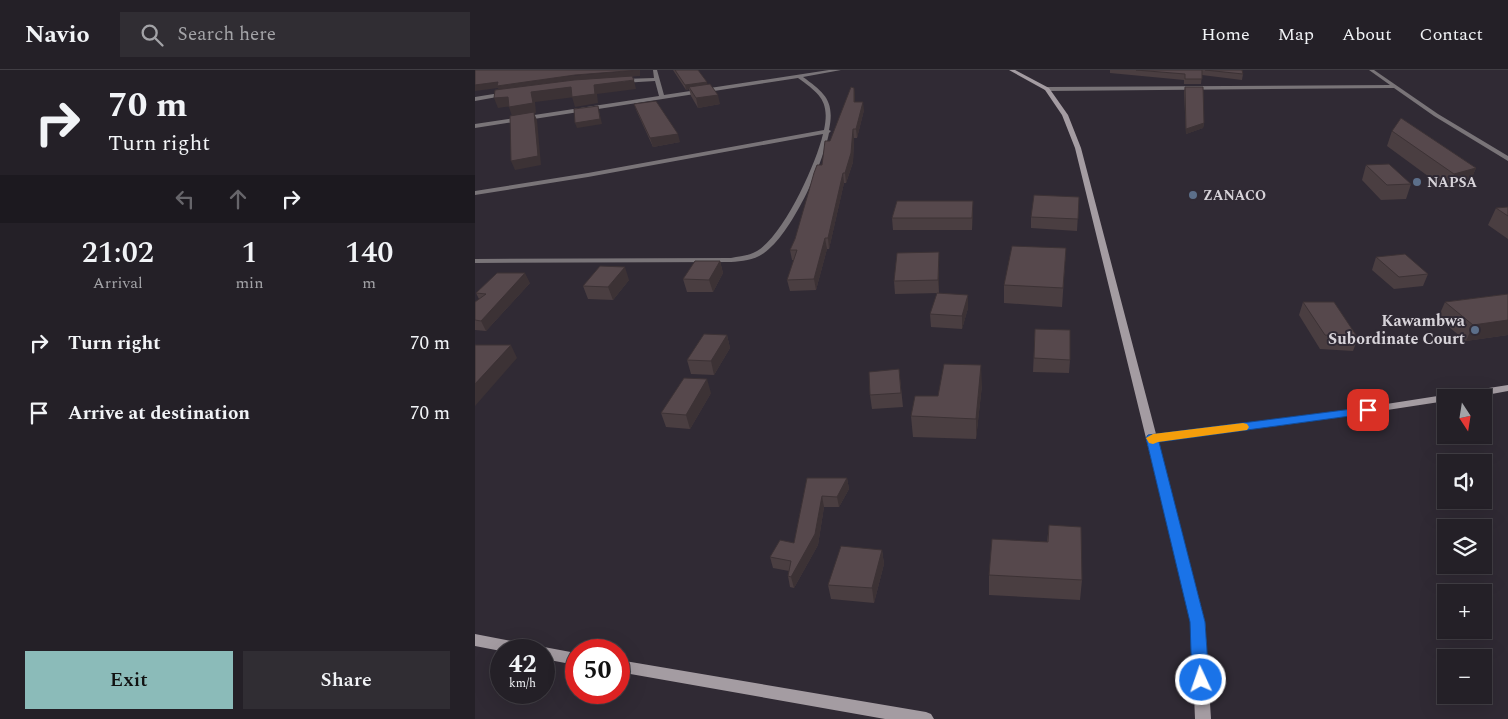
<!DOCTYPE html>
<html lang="en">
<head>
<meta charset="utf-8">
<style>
  :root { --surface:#242027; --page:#302d33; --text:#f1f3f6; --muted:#a3a3a7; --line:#413e44; --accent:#8bbbb9 }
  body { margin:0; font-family:Spectral,serif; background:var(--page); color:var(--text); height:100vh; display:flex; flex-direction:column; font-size:19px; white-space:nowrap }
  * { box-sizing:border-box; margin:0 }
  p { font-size:16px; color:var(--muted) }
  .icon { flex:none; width:28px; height:28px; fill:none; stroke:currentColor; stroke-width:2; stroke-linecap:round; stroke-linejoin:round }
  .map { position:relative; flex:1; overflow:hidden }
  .details { display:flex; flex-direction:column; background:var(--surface); width:475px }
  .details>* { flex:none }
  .hud { background:#242027; color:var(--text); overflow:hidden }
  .needle { width:32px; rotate:168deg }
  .buttons { position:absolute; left:962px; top:319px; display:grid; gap:10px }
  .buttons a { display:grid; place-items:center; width:55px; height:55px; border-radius:0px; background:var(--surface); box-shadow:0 5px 20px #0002,0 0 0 1px var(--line); font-size:25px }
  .speed { position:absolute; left:15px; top:569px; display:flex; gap:10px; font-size:25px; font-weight:700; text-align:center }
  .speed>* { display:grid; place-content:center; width:65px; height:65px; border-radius:50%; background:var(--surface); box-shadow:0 5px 20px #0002,0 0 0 1px var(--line); line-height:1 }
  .speed small { font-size:12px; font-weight:400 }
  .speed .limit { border:8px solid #d22; background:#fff; color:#111 }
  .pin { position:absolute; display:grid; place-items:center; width:42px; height:42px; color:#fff; margin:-21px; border-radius:10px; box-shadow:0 2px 8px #0006 }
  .me { position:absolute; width:55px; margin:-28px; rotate:357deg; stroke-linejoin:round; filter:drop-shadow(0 0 4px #0008) }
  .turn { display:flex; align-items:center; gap:18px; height:105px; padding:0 25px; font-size:22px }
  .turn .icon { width:65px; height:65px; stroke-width:2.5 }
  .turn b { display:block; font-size:35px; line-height:42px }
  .lanes { display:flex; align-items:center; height:48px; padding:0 25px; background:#0003; justify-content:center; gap:25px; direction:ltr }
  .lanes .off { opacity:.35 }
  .eta { display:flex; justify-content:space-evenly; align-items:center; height:85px; text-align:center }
  .eta b { font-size:30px; font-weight:600; line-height:35px }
  .cta { display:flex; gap:10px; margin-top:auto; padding:10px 25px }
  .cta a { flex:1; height:58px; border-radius:0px; background:var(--accent); color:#111; font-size:20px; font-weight:600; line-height:58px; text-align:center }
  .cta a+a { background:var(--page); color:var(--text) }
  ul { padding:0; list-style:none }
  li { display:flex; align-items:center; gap:15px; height:70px; padding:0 25px }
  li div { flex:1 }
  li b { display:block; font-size:19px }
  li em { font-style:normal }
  header { display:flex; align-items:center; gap:30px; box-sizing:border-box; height:70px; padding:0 25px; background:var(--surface); border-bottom:1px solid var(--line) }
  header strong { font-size:24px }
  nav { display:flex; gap:28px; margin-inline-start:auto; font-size:18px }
  .search { width:350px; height:45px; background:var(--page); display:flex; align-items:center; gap:12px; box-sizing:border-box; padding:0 18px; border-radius:0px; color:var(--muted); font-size:19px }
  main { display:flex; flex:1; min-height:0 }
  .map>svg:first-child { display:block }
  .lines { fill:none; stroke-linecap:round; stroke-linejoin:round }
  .street { fill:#797478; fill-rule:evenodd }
  .secondary { fill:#a49ca2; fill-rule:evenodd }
  .wall { fill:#4a3e41 }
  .shaded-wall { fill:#3c3235 }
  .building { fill:#56484c; stroke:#3c3235 }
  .route { fill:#1a73e8; stroke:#114b97 }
  .slow { fill:#f59e0b }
  .service-dot { fill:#5c6f8a; stroke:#302a34; stroke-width:2 }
  .labels { text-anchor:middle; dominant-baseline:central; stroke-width:4; stroke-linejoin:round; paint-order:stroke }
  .far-poi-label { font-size:14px; font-weight:bold; fill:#d7d3d9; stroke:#302a34; text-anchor:start }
  .poi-label { font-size:16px; font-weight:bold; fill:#d7d3d9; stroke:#302a34; text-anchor:end }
</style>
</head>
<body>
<header>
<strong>Navio</strong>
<div class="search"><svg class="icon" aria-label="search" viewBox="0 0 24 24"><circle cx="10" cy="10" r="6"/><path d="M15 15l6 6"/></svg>Search here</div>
<nav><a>Home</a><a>Map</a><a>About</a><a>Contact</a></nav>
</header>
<main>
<section class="details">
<div class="hud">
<div class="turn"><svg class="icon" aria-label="right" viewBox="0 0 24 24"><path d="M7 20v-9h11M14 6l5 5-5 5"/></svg><div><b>70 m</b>Turn right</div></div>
<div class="lanes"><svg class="icon off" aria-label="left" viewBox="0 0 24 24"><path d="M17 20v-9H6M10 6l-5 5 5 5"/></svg><svg class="icon off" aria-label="ahead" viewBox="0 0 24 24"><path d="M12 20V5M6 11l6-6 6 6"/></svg><svg class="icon" aria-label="right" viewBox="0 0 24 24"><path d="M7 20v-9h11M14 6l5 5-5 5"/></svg></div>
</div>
<div class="eta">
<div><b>21:02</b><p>Arrival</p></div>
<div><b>1</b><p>min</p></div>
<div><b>140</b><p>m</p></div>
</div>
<ul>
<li><svg class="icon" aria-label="right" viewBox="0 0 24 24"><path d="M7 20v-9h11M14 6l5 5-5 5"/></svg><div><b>Turn right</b></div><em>70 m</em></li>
<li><svg class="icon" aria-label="arrive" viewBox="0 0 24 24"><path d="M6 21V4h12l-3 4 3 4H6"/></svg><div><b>Arrive at destination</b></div><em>70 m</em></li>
</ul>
<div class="cta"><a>Exit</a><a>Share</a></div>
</section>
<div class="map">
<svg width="1033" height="649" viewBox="0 0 1033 649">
  <rect width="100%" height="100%" fill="#302a34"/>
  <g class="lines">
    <path class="street" d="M178 0H182L189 25 354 0H366L328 7C350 23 360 31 354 60L356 61 354 63C348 94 316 165 289 183 280 190 267 191 256 192L0 193V189L256 188C265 186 274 186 282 181 309 165 341 94 348 64L113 107 0 125V121L113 103 349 60C355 31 345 24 323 8L0 58V54L184 26 180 11 147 13 144 11 147 9 179 8Z
      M894 0H899L963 44 1033 86V91L959 46 919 18 572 21 569 19 572 17 915 15Z
      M31 22 33 23V25L0 31V27Z"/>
    <path class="secondary" d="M534 0H540L574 18 593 45 606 78 681 364 873 340 1033 315V321L995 328H971V331L873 346 683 371 730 552 736 649H720L716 552 600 78 587 45 570 20Z
      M0 564 52 574 57 576 59 580 26 581 0 576Z
      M69 577 101 583V595L69 589V580H63Z
      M144 590 451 642 456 644 459 649H410L144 602Z"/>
  </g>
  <path class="wall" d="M198 0H223L245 34 223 38 216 26 214 19 211 20Z
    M635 0H767L768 4 767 10 727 5 726 14H709V10L635 3Z
    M710 17 729 53 728 58 711 64 709 22Z
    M379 18 380 32 389 40 382 68H379L378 92 371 113H369L354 179H352L341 220 315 221 312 210 319 190H317L315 180 320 169 355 71Z
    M159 34 205 72 178 77 162 42Z
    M917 61 1001 98 994 114 972 120 912 76Z
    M891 95 936 114 931 129 906 130 887 110Z
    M604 127 602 161 556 158V147Z
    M498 131 497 160H418L417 148Z
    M1033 137V169L1013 155 1021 138Z
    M591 178 587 237 529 233V215Z
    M901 187 953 204 948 216 919 219 897 200Z
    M245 191 248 203 238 222H212L208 209Z
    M464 195V223L420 224 419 211Z
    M154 210 138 230 113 229 108 216Z
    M55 213 11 261 0 260V232L4 229 1 223Z
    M1033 224V265L991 271 963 248 970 232Z
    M493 225V238L487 259 456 257 455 244Z
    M828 232 883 268 878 281 845 279 824 245Z
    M560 259 595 290 594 303 558 302Z
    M252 265 255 278 239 305 216 304 212 290Z
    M424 299 428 337 397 339 395 325Z
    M507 315 501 369 438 367 436 346 463 326Z
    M236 323 215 359 191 357 186 343Z
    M332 408H372L374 419 364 437H349L343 475 319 518 315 517 313 506 314 501 298 498 295 487 319 473Z
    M574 455 607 510 605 530 514 525V505L572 472Z
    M407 480 409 494 399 533 356 529 353 515Z"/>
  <path class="shaded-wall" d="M164 0H165V6L102 11 25 22 23 18 0 21V15L23 12Z
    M159 10 161 19 122 24 123 33 100 37 97 27 119 15Z
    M232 12 233 16 214 17V19L211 20 210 15Z
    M96 17 100 27 60 32 61 43H59L62 50 66 95 40 100 36 91 37 46 34 37 56 22Z
    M379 18 380 26V41L379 32Z
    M243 25 245 34 223 38 221 28Z
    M33 27 37 36 23 38 19 28Z
    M388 32 389 40 382 68 381 59Z
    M123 36 127 54 102 58 100 53Z
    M729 53 728 58 711 64V59Z
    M378 59 379 68 378 92 371 113 370 103Z
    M203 64 205 72 178 77 175 68Z
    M1001 98 994 114 972 120 979 104Z
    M368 103 369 113 354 179 353 168Z
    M498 131V142L497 160V148Z
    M350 168 352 179 341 220 339 209Z
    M464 182V223L463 210Z
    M245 191 248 203 238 222 234 210Z
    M150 197 154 210 138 230 133 217Z
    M50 203 55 213 11 261 6 251Z
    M493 225V238L487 259V246Z
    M1033 250V265L991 271 998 255Z
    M252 265 255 278 239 305 236 291Z
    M36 275 42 288 0 336V314Z
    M506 295 507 315 501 369V349Z
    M232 309 236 323 215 359 211 345Z
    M372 408 374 419 364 437 362 427Z
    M347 426 349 437 343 475 319 518 316 507Z
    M407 480 409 494 399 533 397 518Z"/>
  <path class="building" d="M0 0H164L100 5 22 16 23 12 0 15Z
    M200 0H223L232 12 210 15Z
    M661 0H727V9H710V4Z
    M730 0H767L768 4Z
    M157 6 159 10 119 15 120 24 97 27 96 17 56 22 58 33 34 37 33 27 19 28 20 20 99 10Z
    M235 14 243 25 221 28 214 17Z
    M376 17 379 18V32H388L381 59H378L376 83 370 103H368L353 168H350L339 209 312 210 322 180H315L320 169 339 103 342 95H347L350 71H355Z
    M710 17H728L729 53 711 59Z
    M181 31 203 64 175 68 159 34Z
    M123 36 125 49 100 53 99 39Z
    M59 42 63 86 36 91 35 46Z
    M926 48 1001 98 979 104 917 61Z
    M914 94 936 114 912 115 891 95Z
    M559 125 604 127 603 149 556 147Z
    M422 131H498L497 148H417Z
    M1033 137V146L1021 138Z
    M537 176 591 178 588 218 529 215Z
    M464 182 463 210 419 211 422 183Z
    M930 184 953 204 924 207 901 187Z
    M220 191H245L234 210 208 209Z
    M125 196 150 197 133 217 108 216Z
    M22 203H50L6 251 0 250V232L11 224 1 223Z
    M462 223 493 225 487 246 455 244Z
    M1033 224V250L998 255 970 232Z
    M828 232H859L883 268 850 265Z
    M560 259 595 260V290L559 288Z
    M229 264 252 265 236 291 212 290Z
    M0 275H36L0 314Z
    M469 294 506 295 501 349 436 346 440 326H463Z
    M424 299 426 323 395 325 394 302Z
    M209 308 232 309 211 345 186 343Z
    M332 408H372L362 427 347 426 340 464 316 507 313 506 316 491 295 487 305 470 319 473Z
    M574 455 606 457 607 510 514 505 517 469 573 472Z
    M366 476 407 480 397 518 353 515Z"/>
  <path class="route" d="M893 337 897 338 899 340 897 343 684 372 730 552 734 610 731 616 726 618 720 616 717 610 715 552 671 368 673 365Z"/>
  <path class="slow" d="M768 353 772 354 774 357 772 360 683 372 678 374 674 373 671 368 678 364Z"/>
  <g class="service-dot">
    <circle cx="942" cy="112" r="5"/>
    <circle cx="718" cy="125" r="5"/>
    <circle cx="1000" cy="260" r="5"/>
  </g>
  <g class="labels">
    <g class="far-poi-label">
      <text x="952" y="112">NAPSA</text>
      <text x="728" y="125">ZANACO</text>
    </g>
    <g class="poi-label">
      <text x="990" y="251">Kawambwa<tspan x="990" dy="18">Subordinate Court</tspan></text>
    </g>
  </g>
</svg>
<div class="buttons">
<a><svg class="needle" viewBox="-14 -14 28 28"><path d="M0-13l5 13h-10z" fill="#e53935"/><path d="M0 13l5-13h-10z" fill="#a3a3a7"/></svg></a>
<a><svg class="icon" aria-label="sound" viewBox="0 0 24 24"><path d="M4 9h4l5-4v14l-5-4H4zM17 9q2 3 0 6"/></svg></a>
<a><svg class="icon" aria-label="layers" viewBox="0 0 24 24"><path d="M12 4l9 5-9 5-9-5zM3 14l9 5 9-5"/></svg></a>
<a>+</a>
<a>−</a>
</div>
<div class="speed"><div>42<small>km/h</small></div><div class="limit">50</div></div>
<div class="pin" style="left:893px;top:340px;background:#d93025"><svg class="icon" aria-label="arrive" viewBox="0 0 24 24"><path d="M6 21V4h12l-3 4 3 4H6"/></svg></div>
<svg class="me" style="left:726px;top:610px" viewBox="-20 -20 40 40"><circle r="17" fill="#1a73e8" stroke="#fff" stroke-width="3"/><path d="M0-11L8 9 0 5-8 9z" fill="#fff"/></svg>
</div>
</main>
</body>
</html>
